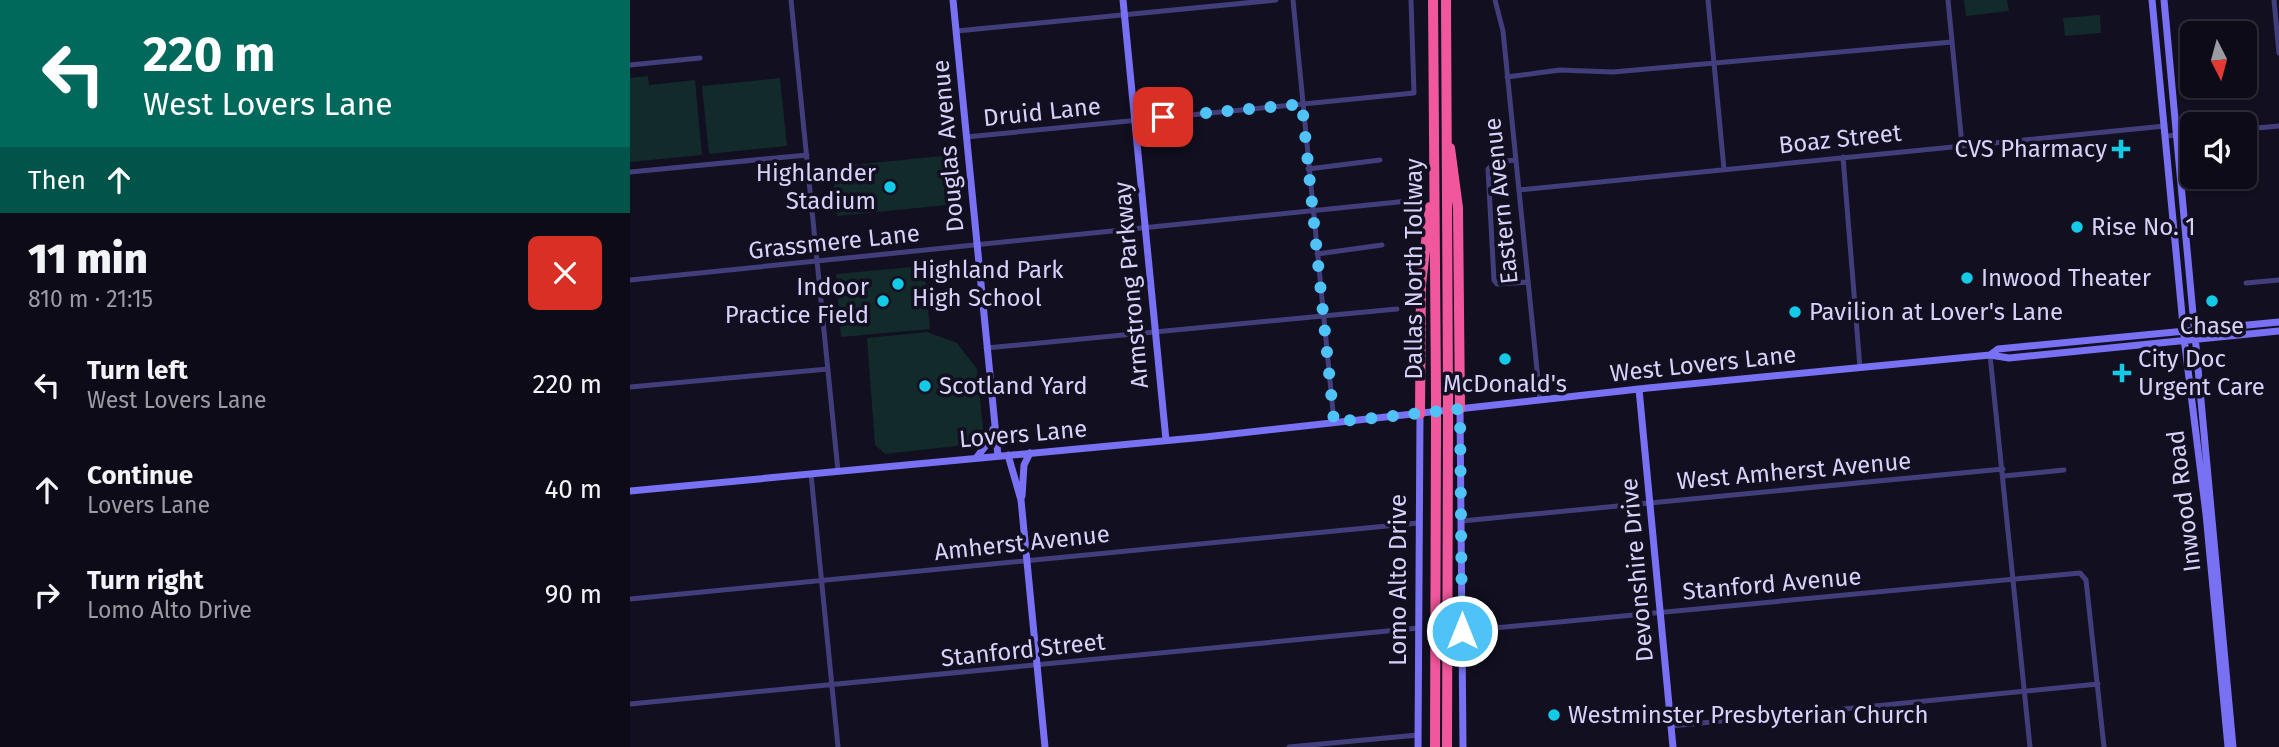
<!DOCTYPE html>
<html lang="en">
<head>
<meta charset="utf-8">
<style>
  :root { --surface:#0e0b18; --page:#1c1925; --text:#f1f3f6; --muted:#9b9ba2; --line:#2e2b37 }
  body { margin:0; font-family:"Fira Sans",sans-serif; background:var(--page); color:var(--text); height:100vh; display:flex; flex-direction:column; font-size:26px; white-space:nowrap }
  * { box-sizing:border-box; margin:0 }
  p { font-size:23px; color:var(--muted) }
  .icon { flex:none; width:38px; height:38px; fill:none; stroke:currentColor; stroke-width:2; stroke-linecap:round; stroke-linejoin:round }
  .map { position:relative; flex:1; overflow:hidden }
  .sheet { display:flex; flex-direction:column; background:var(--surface); width:630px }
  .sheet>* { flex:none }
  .top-card { background:#00695c; color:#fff; overflow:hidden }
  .needle { width:46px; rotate:174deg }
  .fabs { position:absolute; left:1550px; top:21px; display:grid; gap:14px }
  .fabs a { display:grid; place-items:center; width:77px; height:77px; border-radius:10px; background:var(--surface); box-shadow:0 2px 5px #0004,0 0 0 2px var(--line); font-size:35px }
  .pin { position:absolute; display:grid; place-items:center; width:60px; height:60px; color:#fff; margin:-30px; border-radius:14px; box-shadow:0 4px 10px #0006 }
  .me { position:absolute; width:77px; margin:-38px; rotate:0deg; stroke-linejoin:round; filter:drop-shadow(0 0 5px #0008) }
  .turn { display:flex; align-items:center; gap:24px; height:147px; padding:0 28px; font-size:32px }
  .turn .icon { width:91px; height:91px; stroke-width:2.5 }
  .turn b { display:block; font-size:49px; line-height:60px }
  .then { display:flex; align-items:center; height:66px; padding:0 28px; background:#0003; gap:14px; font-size:26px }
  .round { display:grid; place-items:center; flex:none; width:74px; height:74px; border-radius:10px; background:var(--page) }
  .summary { display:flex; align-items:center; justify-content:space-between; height:119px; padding:0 28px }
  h1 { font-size:42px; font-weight:800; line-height:52px }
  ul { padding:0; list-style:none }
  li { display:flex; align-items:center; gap:21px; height:105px; padding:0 28px }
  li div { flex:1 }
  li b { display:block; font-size:26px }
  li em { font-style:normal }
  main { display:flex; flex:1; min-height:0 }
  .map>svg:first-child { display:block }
  .green { fill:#122a29 }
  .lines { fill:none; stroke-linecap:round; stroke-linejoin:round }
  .street { stroke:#423e7b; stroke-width:5 }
  .secondary { stroke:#7871f3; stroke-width:7 }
  .highway { stroke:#f1579c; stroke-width:10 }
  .highway-bridge { stroke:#f1579c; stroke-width:10 }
  .route { stroke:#4fc3f7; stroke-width:12; stroke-dasharray:0 21.6 }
  .poi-dot { fill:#13cbe6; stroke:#120f20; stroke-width:2.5 }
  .labels { text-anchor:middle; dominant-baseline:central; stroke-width:7; stroke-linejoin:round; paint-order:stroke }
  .street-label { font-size:24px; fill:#d8d2fb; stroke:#120f20 }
  .poi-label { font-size:24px; fill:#d8d2fb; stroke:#120f20; text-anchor:start }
</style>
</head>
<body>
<main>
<section class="sheet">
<div class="top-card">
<div class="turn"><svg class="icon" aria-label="left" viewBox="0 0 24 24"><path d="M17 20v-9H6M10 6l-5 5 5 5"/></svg><div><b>220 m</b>West Lovers Lane</div></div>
<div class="then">Then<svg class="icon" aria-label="ahead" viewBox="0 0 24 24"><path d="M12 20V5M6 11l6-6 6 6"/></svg></div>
</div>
<div class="summary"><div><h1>11 min</h1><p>810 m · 21:15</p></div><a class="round" style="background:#d93025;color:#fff"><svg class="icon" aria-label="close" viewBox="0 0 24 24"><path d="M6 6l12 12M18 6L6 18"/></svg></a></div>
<ul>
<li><svg class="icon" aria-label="left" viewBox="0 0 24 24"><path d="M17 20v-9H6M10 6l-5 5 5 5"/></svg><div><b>Turn left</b><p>West Lovers Lane</p></div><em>220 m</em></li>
<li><svg class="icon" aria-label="ahead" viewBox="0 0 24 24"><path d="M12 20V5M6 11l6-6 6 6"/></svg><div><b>Continue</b><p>Lovers Lane</p></div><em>40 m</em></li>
<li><svg class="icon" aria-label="right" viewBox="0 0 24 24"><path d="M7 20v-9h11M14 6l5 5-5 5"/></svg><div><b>Turn right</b><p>Lomo Alto Drive</p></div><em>90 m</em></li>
</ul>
</section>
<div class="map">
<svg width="1649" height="747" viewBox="0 0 1649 747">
  <rect width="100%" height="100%" fill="#120f20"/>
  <path class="green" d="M1334 0H1377L1379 11 1336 16Z
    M1470 15 1471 33 1435 36 1433 18Z
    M18 76 19 85 65 80 72 155 0 162V78Z
    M150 78 157 146 79 154 72 86Z
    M312 156 317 205 207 216 202 167Z
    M294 266 300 329 211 337 206 274Z
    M297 332 327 343 347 369 354 438 344 444 255 454 245 445 237 338Z"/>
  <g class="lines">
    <path class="street" d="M161 0 208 471
      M663 0 704 422
      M865 0 873 31 910 400
      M1078 0 1094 169
      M1318 0 1332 145
      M1644 0 1649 53
      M327 31 646 0
      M0 65 70 58
      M877 77 930 70 983 72 1322 42
      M1615 129 1649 126
      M1536 136 1563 134
      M336 137 784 93 781 0
      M1213 157 1230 368
      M886 160 865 162 858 169 864 280 867 284 898 282
      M678 169 750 160
      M0 172 177 155
      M889 190 1535 126
      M687 254 752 245
      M0 280 788 200
      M1616 283 1649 280
      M356 348 767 309
      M1360 355 1400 747
      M0 387 198 369
      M181 474 208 747
      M1374 476 1434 470
      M832 521 1373 469
      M0 599 788 523
      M832 631 1450 573 1456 580 1474 747
      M0 704 789 628
      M1041 726 1468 684
      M659 747 788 735"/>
    <path class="secondary" d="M323 0 368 456
      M493 0 536 440
      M1522 0 1555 346 1576 514 1598 747
      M1534 0 1603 747
      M1360 355 1368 349 1649 322
      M1009 389 1043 747
      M830 409 833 747
      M378 455 391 500 415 747
      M347 457 360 440 363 429
      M0 491 575 437 1018 388 1360 355 1379 358 1649 331
      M392 496 394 465 400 453
      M788 747 790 414"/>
    <path class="highway" d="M803 0 806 397
      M816 0 818 396
      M820 148 828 208 830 409
      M790 414 791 285 800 207
      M805 747 806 427
      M817 747 818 426"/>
    <path class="highway-bridge" d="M818 426V396
      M806 427V397"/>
  </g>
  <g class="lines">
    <path class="route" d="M533 117 672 104 704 422 830 409 832 631"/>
  </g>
  <g class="poi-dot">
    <path d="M1487.5 138.5h7v7h7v7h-7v7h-7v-7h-7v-7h7z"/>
    <circle cx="260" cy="187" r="7"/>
    <circle cx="1447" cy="227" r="7"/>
    <circle cx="1337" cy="278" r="7"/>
    <circle cx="268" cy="284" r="7"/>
    <circle cx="253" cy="301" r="7"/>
    <circle cx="1582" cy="301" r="7"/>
    <circle cx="1165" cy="312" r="7"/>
    <circle cx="875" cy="359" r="7"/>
    <path d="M1488.5 362.5h7v7h7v7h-7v7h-7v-7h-7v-7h7z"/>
    <circle cx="295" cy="386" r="7"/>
    <circle cx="924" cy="715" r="7"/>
  </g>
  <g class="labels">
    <g class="street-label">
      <text transform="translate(412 112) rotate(-6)">Druid Lane</text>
      <text transform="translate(1210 139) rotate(-6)">Boaz Street</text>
      <text transform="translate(318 146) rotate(-95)">Douglas Avenue</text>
      <text transform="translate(871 201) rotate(-96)">Eastern Avenue</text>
      <text transform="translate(204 242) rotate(-6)">Grassmere Lane</text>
      <text transform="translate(784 269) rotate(-90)">Dallas North Tollway</text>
      <text transform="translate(501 285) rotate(-95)">Armstrong Parkway</text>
      <text transform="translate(1073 364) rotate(-6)">West Lovers Lane</text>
      <text transform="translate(393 434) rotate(-5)">Lovers Lane</text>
      <text transform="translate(1164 471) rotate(-5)">West Amherst Avenue</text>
      <text transform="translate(1554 501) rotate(-97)">Inwood Road</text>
      <text transform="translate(392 543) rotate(-6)">Amherst Avenue</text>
      <text transform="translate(1007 570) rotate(-95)">Devonshire Drive</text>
      <text transform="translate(768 580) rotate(-90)">Lomo Alto Drive</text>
      <text transform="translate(1142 584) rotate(-5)">Stanford Avenue</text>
      <text transform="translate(393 650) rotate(-6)">Stanford Street</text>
    </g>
    <g class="poi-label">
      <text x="1477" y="149" text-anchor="end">CVS Pharmacy</text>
      <text x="246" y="173" text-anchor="end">Highlander<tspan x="246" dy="28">Stadium</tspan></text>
      <text x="1461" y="227">Rise No. 1</text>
      <text x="282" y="270">Highland Park<tspan x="282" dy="28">High School</tspan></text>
      <text x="1351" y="278">Inwood Theater</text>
      <text x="239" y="287" text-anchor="end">Indoor<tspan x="239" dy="28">Practice Field</tspan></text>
      <text x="1179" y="312">Pavilion at Lover's Lane</text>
      <text x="1582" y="326" text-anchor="middle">Chase</text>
      <text x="1508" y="359">City Doc<tspan x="1508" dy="28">Urgent Care</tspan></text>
      <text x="875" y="384" text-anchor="middle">McDonald's</text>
      <text x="309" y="386">Scotland Yard</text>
      <text x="938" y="715">Westminster Presbyterian Church</text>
    </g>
  </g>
</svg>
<div class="fabs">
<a><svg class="needle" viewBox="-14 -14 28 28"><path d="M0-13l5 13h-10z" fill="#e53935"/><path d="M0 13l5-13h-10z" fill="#9b9ba2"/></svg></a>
<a><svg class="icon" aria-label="sound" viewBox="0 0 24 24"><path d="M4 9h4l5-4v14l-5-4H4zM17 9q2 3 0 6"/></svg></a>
</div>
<div class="pin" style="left:533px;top:117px;background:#d93025"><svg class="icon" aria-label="arrive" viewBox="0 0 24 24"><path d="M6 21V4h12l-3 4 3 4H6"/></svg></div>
<svg class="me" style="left:832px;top:631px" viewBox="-20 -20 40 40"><circle r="17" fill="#4fc3f7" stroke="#fff" stroke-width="3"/><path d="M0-11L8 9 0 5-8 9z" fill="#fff"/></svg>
</div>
</main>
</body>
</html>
